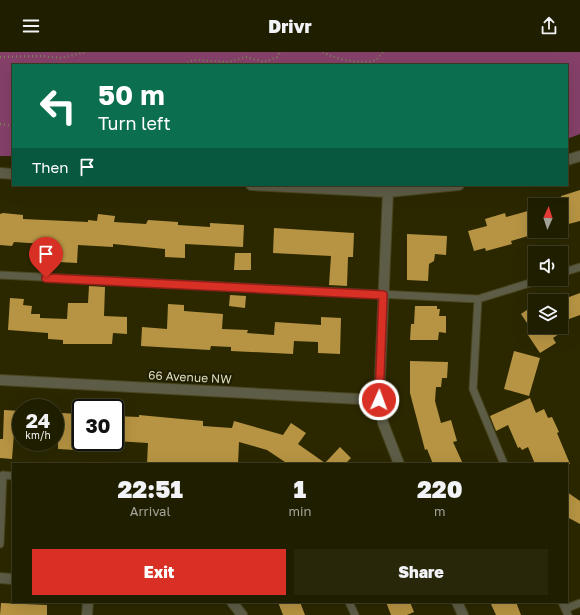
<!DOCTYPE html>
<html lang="en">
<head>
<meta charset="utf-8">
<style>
  :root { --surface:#201e00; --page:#28270a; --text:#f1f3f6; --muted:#a2a299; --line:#3d3c22; --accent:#d93025 }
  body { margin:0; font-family:"Golos Text",sans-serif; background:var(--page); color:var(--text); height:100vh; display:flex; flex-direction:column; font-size:15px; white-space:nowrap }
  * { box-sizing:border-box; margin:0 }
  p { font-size:13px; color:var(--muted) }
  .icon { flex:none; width:22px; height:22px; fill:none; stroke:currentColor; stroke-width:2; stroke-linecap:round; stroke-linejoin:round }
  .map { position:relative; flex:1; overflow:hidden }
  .details { position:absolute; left:12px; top:411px; width:556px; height:140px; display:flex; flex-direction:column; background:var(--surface); border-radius:0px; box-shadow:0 4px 16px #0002,0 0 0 1px var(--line) }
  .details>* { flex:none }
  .banner { position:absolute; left:12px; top:12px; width:556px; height:122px; border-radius:0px; box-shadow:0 4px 16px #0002,0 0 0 1px var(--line); background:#0b6e4f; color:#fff; overflow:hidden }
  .needle { width:26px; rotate:3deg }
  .tools { position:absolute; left:528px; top:146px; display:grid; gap:8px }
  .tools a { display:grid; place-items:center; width:40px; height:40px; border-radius:0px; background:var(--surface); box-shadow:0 4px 16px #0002,0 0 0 1px var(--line); font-size:20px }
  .speed { position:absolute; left:12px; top:347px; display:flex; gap:8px; font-size:20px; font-weight:700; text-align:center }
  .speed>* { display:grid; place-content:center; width:52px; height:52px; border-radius:50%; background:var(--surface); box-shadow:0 4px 16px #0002,0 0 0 1px var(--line); line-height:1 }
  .speed small { font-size:10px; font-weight:400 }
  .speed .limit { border:2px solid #111; border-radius:6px; background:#fff; color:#111 }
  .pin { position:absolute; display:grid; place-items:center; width:34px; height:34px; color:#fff; margin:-41px -17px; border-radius:50% 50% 50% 0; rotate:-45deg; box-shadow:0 0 4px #0007 }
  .pin .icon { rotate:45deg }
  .me { position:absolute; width:44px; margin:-22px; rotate:2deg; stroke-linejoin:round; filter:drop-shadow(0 0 3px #0008) }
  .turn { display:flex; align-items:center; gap:14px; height:84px; padding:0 20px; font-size:18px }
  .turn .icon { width:52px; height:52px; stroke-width:2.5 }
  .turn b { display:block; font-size:28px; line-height:34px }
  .then { display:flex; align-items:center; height:38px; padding:0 20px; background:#0003; gap:8px; font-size:15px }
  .eta { display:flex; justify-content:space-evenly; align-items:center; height:68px; text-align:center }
  .eta b { font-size:24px; font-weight:800; line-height:28px }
  .action { display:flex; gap:8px; margin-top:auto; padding:8px 20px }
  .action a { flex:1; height:46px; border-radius:0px; background:var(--accent); color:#fff; font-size:16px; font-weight:800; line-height:46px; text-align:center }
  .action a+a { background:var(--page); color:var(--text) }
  header { display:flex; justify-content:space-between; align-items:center; height:52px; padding:0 20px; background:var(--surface); font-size:18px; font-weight:800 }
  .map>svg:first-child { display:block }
  .forest { fill:#854069 }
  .building { fill:#b79443 }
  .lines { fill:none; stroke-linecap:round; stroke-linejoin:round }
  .service-casing { stroke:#48451f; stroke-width:9 }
  .minor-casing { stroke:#48451f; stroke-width:12 }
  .path { stroke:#817f5c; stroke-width:2.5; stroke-dasharray:1 3; stroke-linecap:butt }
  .service { stroke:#5d5c46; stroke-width:7 }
  .minor { stroke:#5d5c46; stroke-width:10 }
  .route-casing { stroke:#8d1f18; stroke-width:10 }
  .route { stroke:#d93025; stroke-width:7 }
  .labels { text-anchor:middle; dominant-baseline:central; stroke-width:4; stroke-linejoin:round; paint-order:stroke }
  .street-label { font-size:12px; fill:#deddc1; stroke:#201e02 }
</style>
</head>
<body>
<header><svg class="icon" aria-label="menu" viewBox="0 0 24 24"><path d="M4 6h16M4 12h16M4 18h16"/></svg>Drivr<svg class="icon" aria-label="share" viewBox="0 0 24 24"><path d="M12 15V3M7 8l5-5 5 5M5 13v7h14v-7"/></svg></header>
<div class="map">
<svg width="580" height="563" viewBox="0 0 580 563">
  <rect width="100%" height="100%" fill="#2b2800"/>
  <path class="forest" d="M0 0H580V82L567 87V13H13V104H0Z"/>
  <path class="building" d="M580 138V169L561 174V144Z
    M535 157V182L511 189 512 192 486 199 485 196 474 199 468 179 487 174 485 167 505 161 506 165Z
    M3 161 23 163V167L88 170V168L97 169 98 162 115 164 114 170 146 172 148 168 178 170V173L210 175V171L244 173 243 195 185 192V206L165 205V197L113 192V195L78 193 77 211 59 210 60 193 14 190 12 194 0 193V162Z
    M274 176 354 181 353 205H348L347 234 329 233 331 204 273 201Z
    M407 182 447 184 446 203 435 202 434 209 429 212 428 229 407 228Z
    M235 201H251V218H234Z
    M89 234 105 235 104 264 127 265V282L113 281 112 292H63V288L48 287V281L8 278 10 246 24 247 23 253 32 254 31 262H40V266L67 267 68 251H88Z
    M580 241V263L561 270V248Z
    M230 243 246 244 245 256 229 254Z
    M168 252 184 253V259L223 262 222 277 248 278 247 281 274 283 275 270 321 273V265L341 266 340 302 318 301V290L294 289 293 302 231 299V295L211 294 210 298 141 294 142 275 167 277Z
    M415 254H437V257H440L439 264H446V281L439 280 438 288H410L411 272H414Z
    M531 255 535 260V275H569L553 286 556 291 540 301 528 283 533 280 521 262Z
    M514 299 540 306 529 344 504 337Z
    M410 309 448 310 447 326H442L441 335H436L435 349 441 371 451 368 457 389 453 390 463 412H433L427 397 425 398 410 341Z
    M530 346 536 361 544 357 548 366 552 365 559 380 557 381 570 412H535L528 395 522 398 520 395 518 396 508 373 496 379 490 364Z
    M4 358 21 359V381H14L12 407 0 406V387H3Z
    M62 361 78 362 75 398 58 397V386H55V367H61Z
    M139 363 203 369V374L232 376 234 369 283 383 291 371 306 381 298 392 325 411 340 395 351 406 345 412H288L267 398 239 390 238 412H147L148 391 115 389V364L139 365Z
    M567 440 580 449V472L567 465Z
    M278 550H300L305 563H283Z
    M386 550H410L414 560 407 563H391Z
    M490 550H516L521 563H496Z
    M1 551 47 553V563H0Z"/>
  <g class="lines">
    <g class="service-casing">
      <path id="service" d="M561 221 580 215
        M0 223 478 247 543 227
        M478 247 473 337 504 412
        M0 492 3 423 13 424
        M349 550 355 563
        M562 550 568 563
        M565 557 580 551"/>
    </g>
    <g class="minor-casing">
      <path id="minor" d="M567 108 580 104
        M0 121 13 122
        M251 133 388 140 459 133
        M388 140 379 348 383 371 399 412
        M0 328 379 348
        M0 526 13 527
        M232 550 242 563
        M457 550 463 563
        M87 563 88 550"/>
    </g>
    <path class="path" d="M323 0C334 7 365 14 377 7 379 5 381 2 383 0
      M0 5 41 4 61 6 86 0
      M184 13 193 8 228 10 246 5 264 10 277 5 280 0
      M0 72 13 74"/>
    <use href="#service" class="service"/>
    <use href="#minor" class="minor"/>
  </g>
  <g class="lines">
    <g class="route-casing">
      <path id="route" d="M46 226 383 243 379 348"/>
    </g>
    <use href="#route" class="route"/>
  </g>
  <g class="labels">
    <g class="street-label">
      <text transform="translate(190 325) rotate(3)">66 Avenue NW</text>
    </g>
  </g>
</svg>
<div class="tools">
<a><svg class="needle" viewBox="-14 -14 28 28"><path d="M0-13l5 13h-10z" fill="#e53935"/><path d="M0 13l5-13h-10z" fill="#a2a299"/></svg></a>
<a><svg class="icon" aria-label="sound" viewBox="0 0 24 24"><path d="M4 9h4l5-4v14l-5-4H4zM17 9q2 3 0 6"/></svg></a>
<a><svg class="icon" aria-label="layers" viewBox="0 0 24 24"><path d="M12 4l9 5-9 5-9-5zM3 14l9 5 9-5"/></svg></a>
</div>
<div class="speed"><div>24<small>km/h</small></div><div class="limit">30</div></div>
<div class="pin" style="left:46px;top:226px;background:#d93025"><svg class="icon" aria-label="arrive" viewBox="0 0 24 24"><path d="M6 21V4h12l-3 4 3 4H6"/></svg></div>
<svg class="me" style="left:379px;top:348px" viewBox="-20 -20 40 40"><circle r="17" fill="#d93025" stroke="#fff" stroke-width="3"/><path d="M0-11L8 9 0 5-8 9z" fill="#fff"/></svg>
<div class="banner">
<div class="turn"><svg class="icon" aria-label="left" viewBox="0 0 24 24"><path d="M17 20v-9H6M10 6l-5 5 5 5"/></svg><div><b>50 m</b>Turn left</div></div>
<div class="then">Then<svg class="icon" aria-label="arrive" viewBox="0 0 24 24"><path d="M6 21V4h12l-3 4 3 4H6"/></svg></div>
</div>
<section class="details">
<div class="eta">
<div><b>22:51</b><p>Arrival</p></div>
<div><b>1</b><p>min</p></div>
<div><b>220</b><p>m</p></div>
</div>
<div class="action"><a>Exit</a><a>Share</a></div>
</section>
</div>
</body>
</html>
